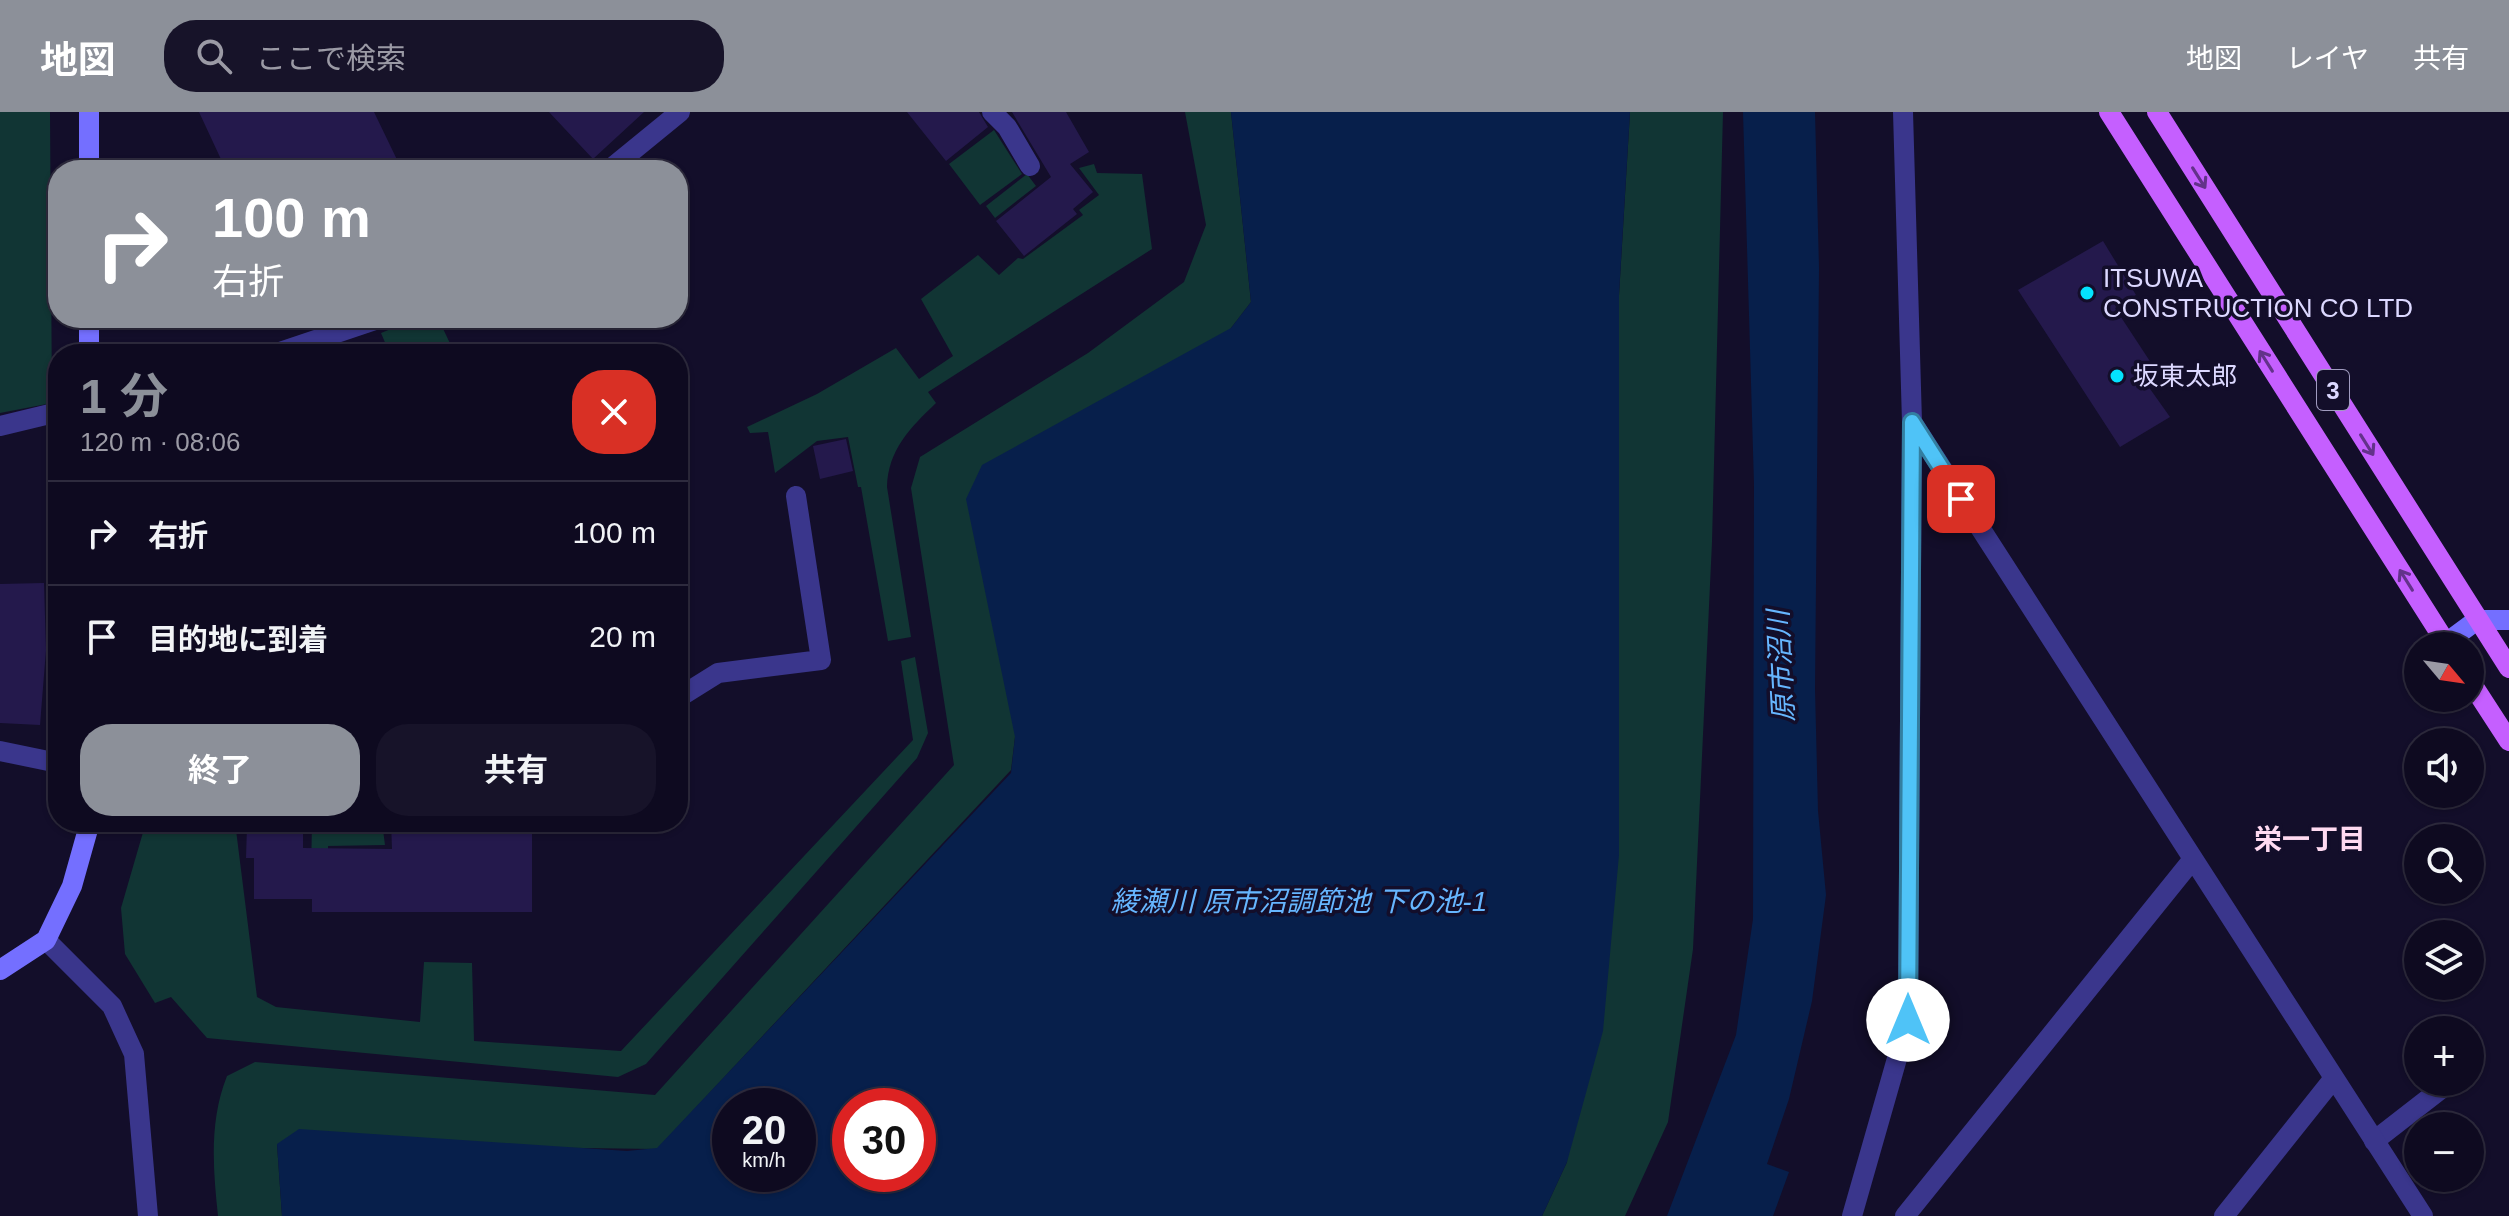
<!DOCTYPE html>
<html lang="ja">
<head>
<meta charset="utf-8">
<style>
  :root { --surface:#0e0a20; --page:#171329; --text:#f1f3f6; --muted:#9b9aa5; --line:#2e2b3e; --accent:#8c9099 }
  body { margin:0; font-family:Helvetica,"Noto Sans JP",sans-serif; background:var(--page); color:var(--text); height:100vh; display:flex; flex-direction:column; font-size:30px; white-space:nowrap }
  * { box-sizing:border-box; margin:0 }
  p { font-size:26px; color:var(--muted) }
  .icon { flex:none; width:44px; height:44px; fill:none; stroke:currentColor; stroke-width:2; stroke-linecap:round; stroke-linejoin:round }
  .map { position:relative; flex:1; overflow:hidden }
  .details { position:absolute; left:48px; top:232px; width:640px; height:488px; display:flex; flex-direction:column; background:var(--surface); border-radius:32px; box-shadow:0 2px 6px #0004,0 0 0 2px var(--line) }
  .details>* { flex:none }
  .guide { position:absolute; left:48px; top:48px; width:640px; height:168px; border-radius:32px; box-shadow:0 2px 6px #0004,0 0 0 2px var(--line); background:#8c9099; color:#fff; overflow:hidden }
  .needle { width:52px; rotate:119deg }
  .fabs { position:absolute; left:2404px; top:520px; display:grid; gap:16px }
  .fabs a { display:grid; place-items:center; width:80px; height:80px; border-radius:50%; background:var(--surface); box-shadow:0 2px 6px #0004,0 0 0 2px var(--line); font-size:40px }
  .speed { position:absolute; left:712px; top:976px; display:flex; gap:16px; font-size:40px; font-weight:700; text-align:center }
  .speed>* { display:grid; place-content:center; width:104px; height:104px; border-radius:50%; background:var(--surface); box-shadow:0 2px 6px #0004,0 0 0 2px var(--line); line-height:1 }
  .speed small { font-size:20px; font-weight:400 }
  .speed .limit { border:12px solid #d22; background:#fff; color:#111 }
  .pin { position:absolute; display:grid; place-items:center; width:68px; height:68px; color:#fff; margin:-34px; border-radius:16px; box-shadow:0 4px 12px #0006 }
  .me { position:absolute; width:88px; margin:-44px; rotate:0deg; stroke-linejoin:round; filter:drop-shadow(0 0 6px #0008) }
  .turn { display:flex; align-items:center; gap:28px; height:168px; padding:0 32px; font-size:36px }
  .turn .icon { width:104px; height:104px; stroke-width:2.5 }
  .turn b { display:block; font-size:56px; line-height:68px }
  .round { display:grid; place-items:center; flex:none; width:84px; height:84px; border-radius:32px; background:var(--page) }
  .overview { display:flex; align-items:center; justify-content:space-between; height:136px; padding:0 32px }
  h1 { font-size:48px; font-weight:700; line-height:60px; color:var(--accent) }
  .primary-button { display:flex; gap:16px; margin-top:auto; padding:16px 32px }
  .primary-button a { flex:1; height:92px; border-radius:32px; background:var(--accent); color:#fff; font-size:32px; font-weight:700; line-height:92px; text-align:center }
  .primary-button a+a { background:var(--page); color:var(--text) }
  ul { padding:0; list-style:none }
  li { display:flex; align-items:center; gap:24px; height:104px; padding:0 32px; border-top:2px solid var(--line) }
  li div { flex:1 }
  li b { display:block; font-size:30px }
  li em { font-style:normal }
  header { display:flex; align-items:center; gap:48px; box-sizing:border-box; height:112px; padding:0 40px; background:var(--accent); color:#fff }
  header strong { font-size:38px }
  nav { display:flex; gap:44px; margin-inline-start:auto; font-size:28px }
  .search { width:560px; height:72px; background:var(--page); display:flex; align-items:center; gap:20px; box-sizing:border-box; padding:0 28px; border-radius:32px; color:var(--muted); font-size:30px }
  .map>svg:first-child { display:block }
  .green { fill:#113534 }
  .water { fill:#071f4b; fill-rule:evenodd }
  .building { fill:#24194c }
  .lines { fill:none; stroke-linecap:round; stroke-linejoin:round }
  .lane { stroke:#3a368c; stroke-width:20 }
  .street { stroke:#3a368c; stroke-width:20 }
  .secondary { stroke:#746fff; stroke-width:20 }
  .primary { stroke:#c55fff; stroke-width:20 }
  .oneway { stroke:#63328a }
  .route-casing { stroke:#337fa1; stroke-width:20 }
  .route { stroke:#4fc3f7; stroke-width:14 }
  .poi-dot { fill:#04e3ff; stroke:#130e2a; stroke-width:3 }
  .labels { text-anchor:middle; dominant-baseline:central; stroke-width:7; stroke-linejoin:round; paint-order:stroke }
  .shield { fill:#130e2a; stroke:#a09bbf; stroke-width:2 }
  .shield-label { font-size:24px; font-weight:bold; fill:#dcd8ff }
  .poi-label { font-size:26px; fill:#dcd8ff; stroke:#130e2a; text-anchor:start }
  .water-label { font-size:28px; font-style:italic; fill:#66b6ff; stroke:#130e2a }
  .neighbourhood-label { font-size:28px; font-weight:bold; fill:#ffdaf1; stroke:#130e2a }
</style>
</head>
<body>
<header>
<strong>地図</strong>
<div class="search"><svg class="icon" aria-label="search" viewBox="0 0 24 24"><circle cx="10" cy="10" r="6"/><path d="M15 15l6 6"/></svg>ここで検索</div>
<nav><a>地図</a><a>レイヤ</a><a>共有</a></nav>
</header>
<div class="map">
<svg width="2509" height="1104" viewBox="0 0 2509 1104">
  <rect width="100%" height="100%" fill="#130e2a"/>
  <path class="green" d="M0 0H50L52 291 0 301Z
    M1185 0H1231L1251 190 1231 216 1015 625 1011 658 657 1037 277 1032 282 1104H218C213 1057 209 1009 227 964L255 950 655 983 954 653 911 376 920 345 1088 241 1184 170 1206 113Z
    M1630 0H1723L1712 430 1693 837 1668 1010 1625 1104H1542L1567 1050Z
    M994 18 1022 62 980 93 949 52Z
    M1094 52 1097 61 1142 62 1152 137 928 280 936 291C910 316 888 338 887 375L911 525 888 529 861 375H858L848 325 817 329 775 361 768 320 750 321 747 315 817 282 896 236 919 267 953 244 921 187 978 143 999 163 1018 146 1023 147 1083 103 1079 98 1099 83 1079 56Z
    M1027 62 1036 74 995 106 986 94Z
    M418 206H438L455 242H390L381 221Z
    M915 545 928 621 917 646 646 952 618 965 207 926 171 885 155 891 125 842 121 796 146 710H235L257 885 276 895 420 910 424 850 472 851 474 929 621 939 913 628 901 549Z
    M312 710H382L385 733 328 734V751L311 762Z"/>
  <path class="water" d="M1231 0H1630L1619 182V743L1603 919 1567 1050 1542 1104H282L277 1032 299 1017 627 1039 657 1036 1011 661 1015 625 966 387 982 353 1231 216 1251 190ZM730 994H798V1062H730ZM850 994H918V1062H850Z
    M1743 0H1815L1819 156 1815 577 1818 699 1826 783 1812 889 1789 987 1767 1052 1789 1060 1773 1104H1667L1736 923 1753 807 1754 372Z"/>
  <path class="building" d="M199 0H374L402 58H226Z
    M549 0H644L593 47Z
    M907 0H979L988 15 946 49Z
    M1012 0H1066L1089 40 1070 52 1093 80 1073 97 1077 102 1024 144 996 109 1056 61 1051 65Z
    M2103 129 2136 183 2115 196 2157 260 2143 267 2170 305 2120 335 2018 178Z
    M846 327 853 359 820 367 813 334Z
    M44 471 46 538 40 613 0 611V472Z
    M391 710H435V721L499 718 500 710H532V800H312V787H254V746H246L247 714H303V736L392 737Z"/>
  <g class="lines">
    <path class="lane" d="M992 0 1007 15 1030 54
      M609 58 680 0
      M274 242 381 206
      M0 314 58 300
      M678 586 718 561 821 548 796 384
      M0 639 58 651
      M46 828 112 894 134 942 148 1104
      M2374 1029 2450 970"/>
    <path class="street" d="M1912 310 2423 1104
      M1852 1104 1908 908 1912 310 1903 0
      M1905 1104 2193 747
      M2224 1104 2334 966"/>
    <path class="secondary" d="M89 0V58
      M89 206V242
      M2446 531 2477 508H2509
      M0 858 46 828 72 774 90 710"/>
    <path class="primary" d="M2109 0 2448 534
      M2157 0 2509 556
      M2470 569 2509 629"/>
  </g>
  <defs><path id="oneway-shaft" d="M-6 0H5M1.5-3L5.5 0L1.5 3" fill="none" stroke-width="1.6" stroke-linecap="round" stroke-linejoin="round" transform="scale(2)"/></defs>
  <g class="oneway">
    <use href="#oneway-shaft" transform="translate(2199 66) rotate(58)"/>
    <use href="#oneway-shaft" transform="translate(2266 249) rotate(-122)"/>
    <use href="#oneway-shaft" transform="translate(2367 333) rotate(58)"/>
    <use href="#oneway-shaft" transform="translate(2406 468) rotate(-122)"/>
  </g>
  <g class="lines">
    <g class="route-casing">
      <path id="route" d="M1908 908 1912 310 1961 387"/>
    </g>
    <use href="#route" class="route"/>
  </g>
  <g class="poi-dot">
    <circle cx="2087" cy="181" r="8"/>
    <circle cx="2117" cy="264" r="8"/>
  </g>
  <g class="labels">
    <rect class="shield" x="2317" y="258" width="32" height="40" rx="6"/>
    <g class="shield-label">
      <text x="2333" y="278">3</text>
    </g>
    <g class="poi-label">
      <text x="2103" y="166">ITSUWA<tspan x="2103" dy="30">CONSTRUCTION CO LTD</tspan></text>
      <text x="2133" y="264">坂東太郎</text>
    </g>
    <g class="water-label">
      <text transform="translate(1781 554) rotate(-93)">原市沼川</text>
      <text x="1299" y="789">綾瀬川 原市沼調節池 下の池-1</text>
    </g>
    <g class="neighbourhood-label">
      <text x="2310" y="727">栄一丁目</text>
    </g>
  </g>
</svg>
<div class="fabs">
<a><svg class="needle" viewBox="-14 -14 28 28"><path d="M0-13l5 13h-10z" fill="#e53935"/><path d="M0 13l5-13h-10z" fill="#9b9aa5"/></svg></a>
<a><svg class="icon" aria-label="sound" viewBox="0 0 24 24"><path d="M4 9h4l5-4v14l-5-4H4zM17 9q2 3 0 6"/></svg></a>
<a><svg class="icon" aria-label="search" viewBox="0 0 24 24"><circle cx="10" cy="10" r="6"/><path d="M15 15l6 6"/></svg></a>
<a><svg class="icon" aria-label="layers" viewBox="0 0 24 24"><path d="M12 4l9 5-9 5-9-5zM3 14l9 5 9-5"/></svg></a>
<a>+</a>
<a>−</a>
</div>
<div class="speed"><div>20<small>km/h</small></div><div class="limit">30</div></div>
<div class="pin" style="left:1961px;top:387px;background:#d93025"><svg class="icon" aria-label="arrive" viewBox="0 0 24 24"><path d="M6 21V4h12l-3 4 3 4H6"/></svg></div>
<svg class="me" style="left:1908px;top:908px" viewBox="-20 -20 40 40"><circle r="19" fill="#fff"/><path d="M0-13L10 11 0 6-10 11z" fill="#4fc3f7"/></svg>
<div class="guide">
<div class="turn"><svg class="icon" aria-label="right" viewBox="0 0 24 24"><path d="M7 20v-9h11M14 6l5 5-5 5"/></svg><div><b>100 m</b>右折</div></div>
</div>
<section class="details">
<div class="overview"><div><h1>1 分</h1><p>120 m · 08:06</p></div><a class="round" style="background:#d93025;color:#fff"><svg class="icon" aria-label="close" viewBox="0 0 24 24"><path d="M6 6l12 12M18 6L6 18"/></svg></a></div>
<ul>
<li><svg class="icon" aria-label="right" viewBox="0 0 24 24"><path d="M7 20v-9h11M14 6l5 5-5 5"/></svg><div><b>右折</b></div><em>100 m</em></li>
<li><svg class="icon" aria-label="arrive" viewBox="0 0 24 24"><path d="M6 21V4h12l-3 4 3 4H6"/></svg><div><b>目的地に到着</b></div><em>20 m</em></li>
</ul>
<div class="primary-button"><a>終了</a><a>共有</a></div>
</section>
</div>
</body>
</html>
